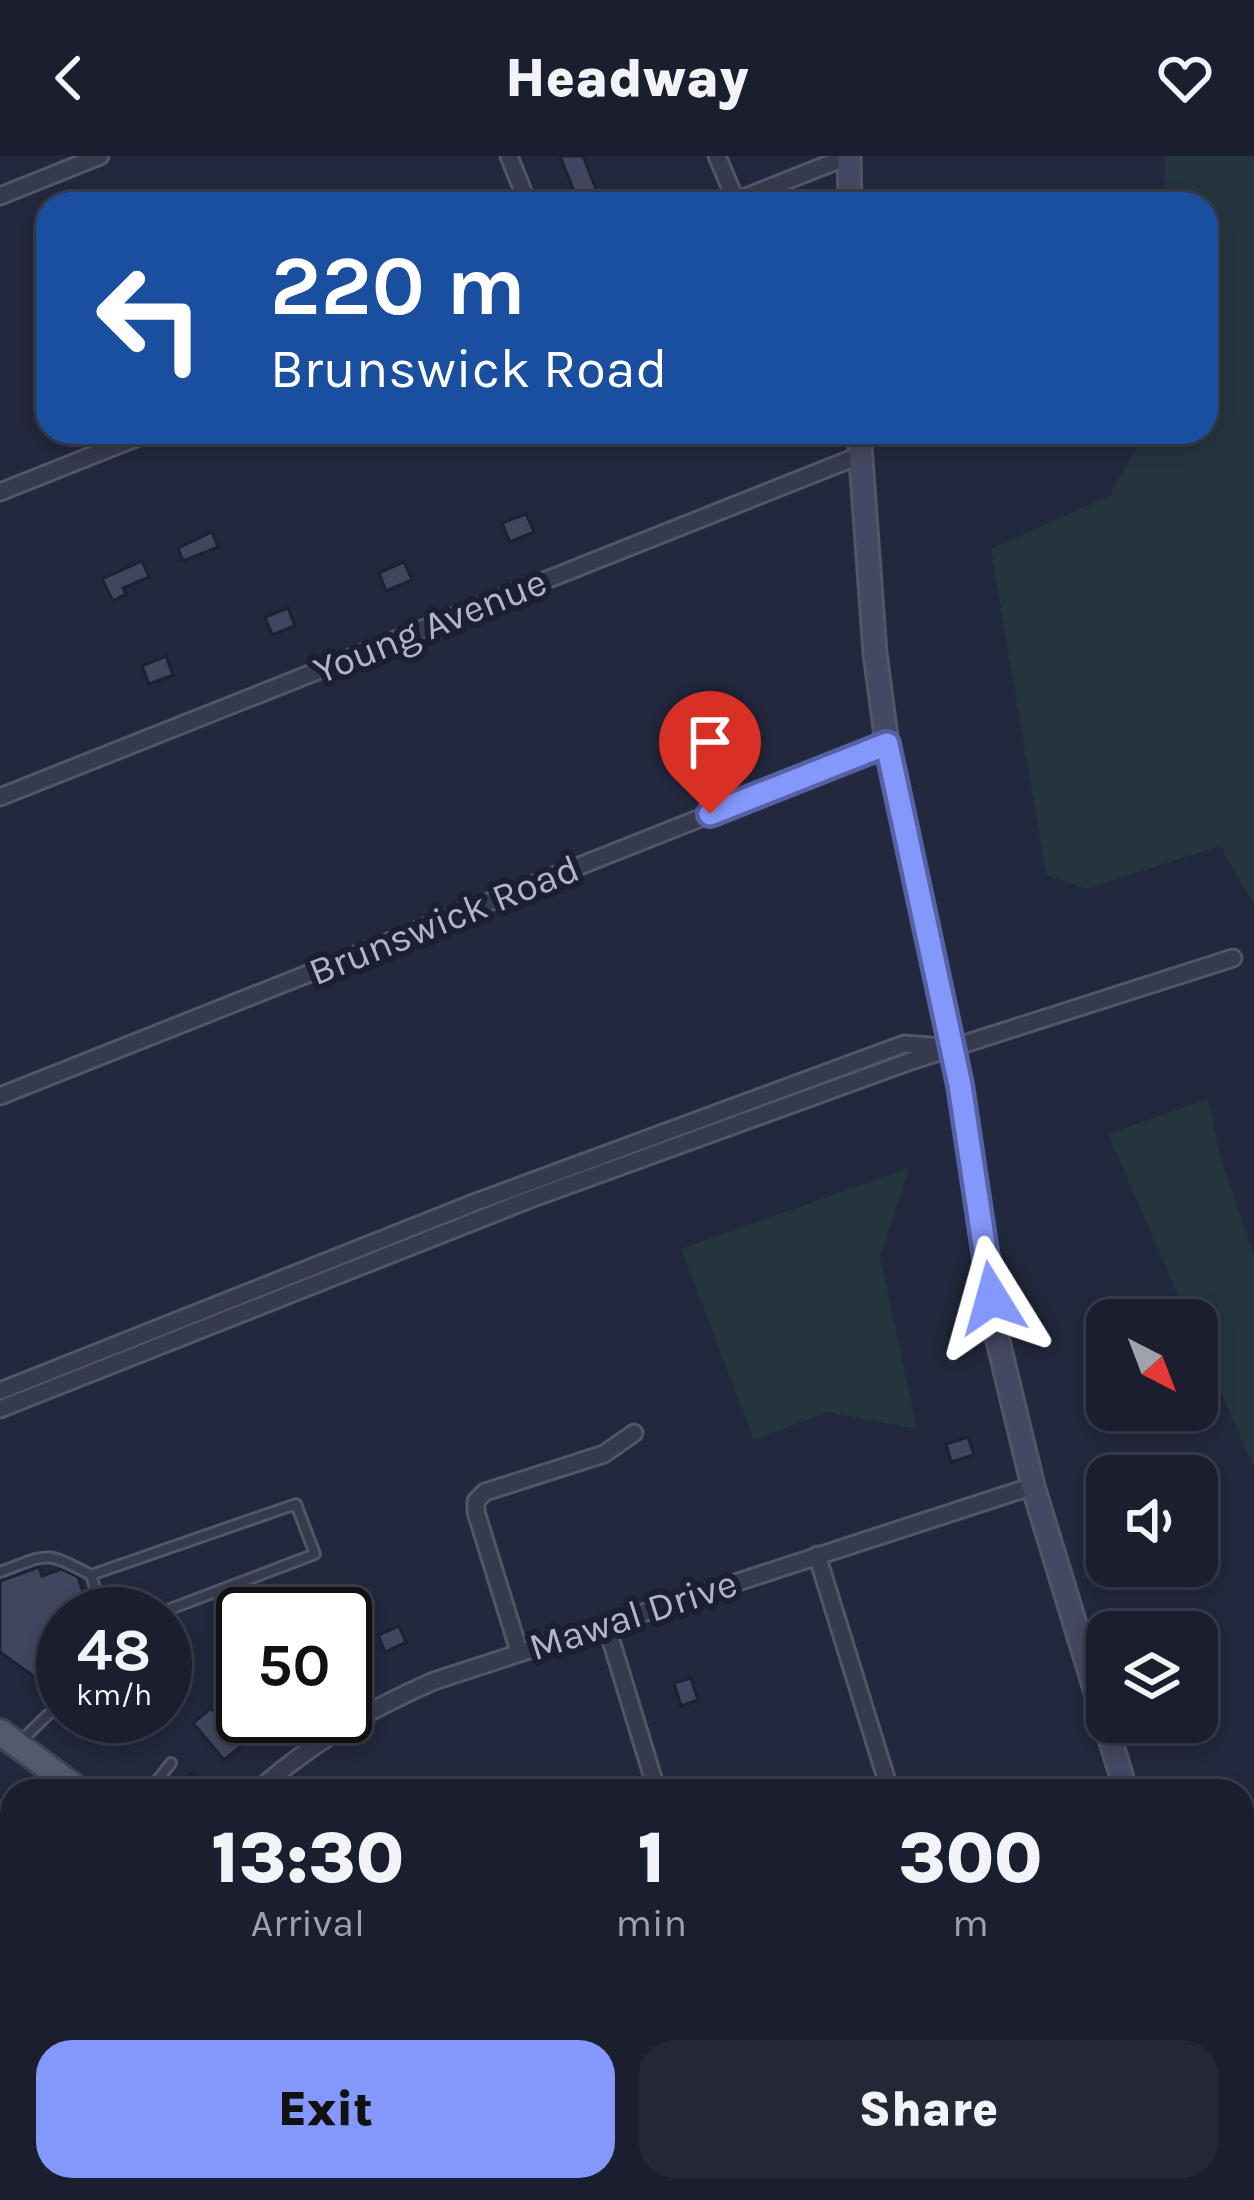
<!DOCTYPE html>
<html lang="en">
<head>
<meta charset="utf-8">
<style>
  :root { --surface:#1a1e2e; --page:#232736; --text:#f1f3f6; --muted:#9fa2aa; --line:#383c4a; --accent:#8497fb }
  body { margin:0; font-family:Karla,sans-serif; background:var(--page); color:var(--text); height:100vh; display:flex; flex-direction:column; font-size:45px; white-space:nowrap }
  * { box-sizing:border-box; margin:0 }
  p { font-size:39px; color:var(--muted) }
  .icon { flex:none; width:66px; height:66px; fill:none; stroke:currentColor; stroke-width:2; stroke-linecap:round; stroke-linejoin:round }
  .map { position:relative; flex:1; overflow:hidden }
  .drawer { position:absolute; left:0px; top:1623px; width:1254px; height:423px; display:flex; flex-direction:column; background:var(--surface); border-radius:36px 36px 0 0; box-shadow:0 6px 18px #0003,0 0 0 3px var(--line) }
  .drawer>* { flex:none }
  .banner { position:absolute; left:36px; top:36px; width:1182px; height:252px; border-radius:36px; box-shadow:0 6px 18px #0003,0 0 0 3px var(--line); background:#1a4fa0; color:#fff; overflow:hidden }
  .needle { width:78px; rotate:138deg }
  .fabs { position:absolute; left:1086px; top:1143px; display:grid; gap:24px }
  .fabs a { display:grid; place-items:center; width:132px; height:132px; border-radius:24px; background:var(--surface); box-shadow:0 6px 18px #0003,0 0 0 3px var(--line); font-size:60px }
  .speed { position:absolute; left:36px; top:1431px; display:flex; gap:24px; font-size:60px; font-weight:700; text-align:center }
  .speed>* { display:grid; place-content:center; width:156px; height:156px; border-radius:50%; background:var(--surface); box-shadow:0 6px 18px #0003,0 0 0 3px var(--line); line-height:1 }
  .speed small { font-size:30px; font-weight:400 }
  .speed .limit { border:6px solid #111; border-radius:18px; background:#fff; color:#111 }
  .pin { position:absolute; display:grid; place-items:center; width:102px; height:102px; color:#fff; margin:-123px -51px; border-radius:50% 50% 50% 0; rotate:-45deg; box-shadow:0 0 12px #0007 }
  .pin .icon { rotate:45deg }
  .me { position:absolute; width:132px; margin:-66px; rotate:352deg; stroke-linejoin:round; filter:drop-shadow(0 0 9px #0008) }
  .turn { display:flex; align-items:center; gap:42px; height:252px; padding:0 36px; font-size:54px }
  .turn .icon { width:156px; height:156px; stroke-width:2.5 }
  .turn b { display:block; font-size:84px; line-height:102px }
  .eta { display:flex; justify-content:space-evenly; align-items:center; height:204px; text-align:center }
  .eta b { font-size:72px; font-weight:800; line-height:84px }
  .cta { display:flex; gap:24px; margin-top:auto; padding:24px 36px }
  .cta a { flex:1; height:138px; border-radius:36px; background:var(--accent); color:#111; font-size:48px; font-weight:800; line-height:138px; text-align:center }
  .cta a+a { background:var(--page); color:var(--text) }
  header { display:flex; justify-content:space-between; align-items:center; height:156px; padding:0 36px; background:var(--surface); font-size:54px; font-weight:800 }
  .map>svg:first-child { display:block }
  .green { fill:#24353e }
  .building { fill:#41465f; stroke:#1d2134; stroke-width:3 }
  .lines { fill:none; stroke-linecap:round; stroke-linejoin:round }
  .service-casing { stroke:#515568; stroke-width:14 }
  .minor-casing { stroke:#515568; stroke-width:21 }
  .secondary-casing { stroke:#515568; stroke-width:27 }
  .primary-casing { stroke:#3f4356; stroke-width:30 }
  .service { stroke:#363a4d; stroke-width:8 }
  .minor { stroke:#363a4d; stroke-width:15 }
  .secondary { stroke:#444860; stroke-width:21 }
  .primary { stroke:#54596d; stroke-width:24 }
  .route-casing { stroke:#5662a3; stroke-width:30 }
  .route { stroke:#8497fb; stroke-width:21 }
  .labels { text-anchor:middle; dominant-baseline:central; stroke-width:12; stroke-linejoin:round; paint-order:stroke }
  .street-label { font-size:39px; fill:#b2b5c9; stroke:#1b1f32 }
</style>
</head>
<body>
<header><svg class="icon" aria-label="back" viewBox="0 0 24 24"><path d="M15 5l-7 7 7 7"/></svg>Headway<svg class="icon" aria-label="heart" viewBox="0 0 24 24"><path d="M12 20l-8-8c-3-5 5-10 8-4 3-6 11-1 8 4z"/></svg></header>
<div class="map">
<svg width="1254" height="2044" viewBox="0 0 1254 2044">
  <rect width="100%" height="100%" fill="#22283d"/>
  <path class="green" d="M1164 0H1254V749L1220 690 1086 733 1046 719 991 393 1109 340 1139 288 1133 276H1206V48H1165Z
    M1208 943 1221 1003 1254 1099V1312L1197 1182V1164H1189L1108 978Z
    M909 1012 880 1100 917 1273 827 1256 754 1284 681 1093Z
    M12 2021V2034H95L77 2044H0Z"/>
  <path class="building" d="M560 0H583L602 48H579Z
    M526 358 534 376 510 386 502 367Z
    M212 376 218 391 183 405 178 392Z
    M142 405 149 421 123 432 126 438 113 445 102 423Z
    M404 406 412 424 386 435 379 417Z
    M288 452 295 470 272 479 265 461Z
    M166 500 173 519 149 528 142 510Z
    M968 1281 974 1299 951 1306 946 1288Z
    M39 1411 42 1420 61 1413 78 1421 83 1436 73 1458H63V1536L58 1538 0 1496V1425Z
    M399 1470 406 1486 385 1496 378 1479Z
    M691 1522 698 1544 681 1550 674 1527Z
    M243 1545V1560H278L224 1604 193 1567 211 1552 220 1563Z
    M191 1617 215 1635H178Z"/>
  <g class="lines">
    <g class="service-casing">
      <path id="service" d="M0 1416C49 1398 44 1394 91 1419L296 1348 315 1398 157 1458
        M91 1419 103 1458
        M21 1585 63 1544
        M149 1635 171 1607
        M1120 2044 1137 2034"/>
    </g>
    <g class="minor-casing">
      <path id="minor" d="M509 0 528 48
        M717 0 736 45
        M0 40 100 0
        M728 48 849 0
        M0 336 151 276
        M0 641 861 299
        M0 940 887 588
        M0 1235 476 1046 904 888 942 891
        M0 1253 528 1044 911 905 1233 802
        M817 1399 890 1635
        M606 1468 657 1635
        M519 1495 476 1356V1345L485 1336 604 1298 634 1277
        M257 1635C310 1588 369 1553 434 1525L1033 1330
        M0 1697 12 1692
        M371 2044 375 2040"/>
    </g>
    <g class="secondary-casing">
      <path id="secondary" d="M849 0 850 48
        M859 276 875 497 887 588 960 929 998 1185 1033 1330 1126 1635
        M1242 1977 1253 2044"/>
    </g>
    <g class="primary-casing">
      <path id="primary" d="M0 1576 80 1635
        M633 2034 648 2044"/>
    </g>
    <use href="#service" class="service"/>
    <use href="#minor" class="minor"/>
    <use href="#secondary" class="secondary"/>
    <use href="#primary" class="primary"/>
  </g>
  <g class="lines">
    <g class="route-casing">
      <path id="route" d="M710 658 887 588 960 929 992 1142"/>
    </g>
    <use href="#route" class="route"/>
  </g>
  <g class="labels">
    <g class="street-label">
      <text transform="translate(430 470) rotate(-22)">Young Avenue</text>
      <text transform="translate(444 764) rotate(-22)">Brunswick Road</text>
      <text transform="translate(633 1459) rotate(-18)">Mawal Drive</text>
    </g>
  </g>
</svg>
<div class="fabs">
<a><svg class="needle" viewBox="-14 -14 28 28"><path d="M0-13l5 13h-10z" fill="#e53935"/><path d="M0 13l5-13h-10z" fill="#9fa2aa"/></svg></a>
<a><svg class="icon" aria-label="sound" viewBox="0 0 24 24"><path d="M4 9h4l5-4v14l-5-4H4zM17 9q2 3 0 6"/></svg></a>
<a><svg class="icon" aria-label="layers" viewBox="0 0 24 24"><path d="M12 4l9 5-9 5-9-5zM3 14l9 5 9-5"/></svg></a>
</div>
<div class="speed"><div>48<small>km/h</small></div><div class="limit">50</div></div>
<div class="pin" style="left:710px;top:658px;background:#d93025"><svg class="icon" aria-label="arrive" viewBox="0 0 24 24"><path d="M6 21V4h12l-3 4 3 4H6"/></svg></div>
<svg class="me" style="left:992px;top:1142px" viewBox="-20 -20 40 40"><path d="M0-17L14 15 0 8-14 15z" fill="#8497fb" stroke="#fff" stroke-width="4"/></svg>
<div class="banner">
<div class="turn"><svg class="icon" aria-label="left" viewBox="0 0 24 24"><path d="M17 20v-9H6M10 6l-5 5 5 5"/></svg><div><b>220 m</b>Brunswick Road</div></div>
</div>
<section class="drawer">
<div class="eta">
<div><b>13:30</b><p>Arrival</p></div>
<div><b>1</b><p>min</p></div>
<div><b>300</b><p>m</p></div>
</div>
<div class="cta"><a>Exit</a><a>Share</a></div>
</section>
</div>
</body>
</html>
